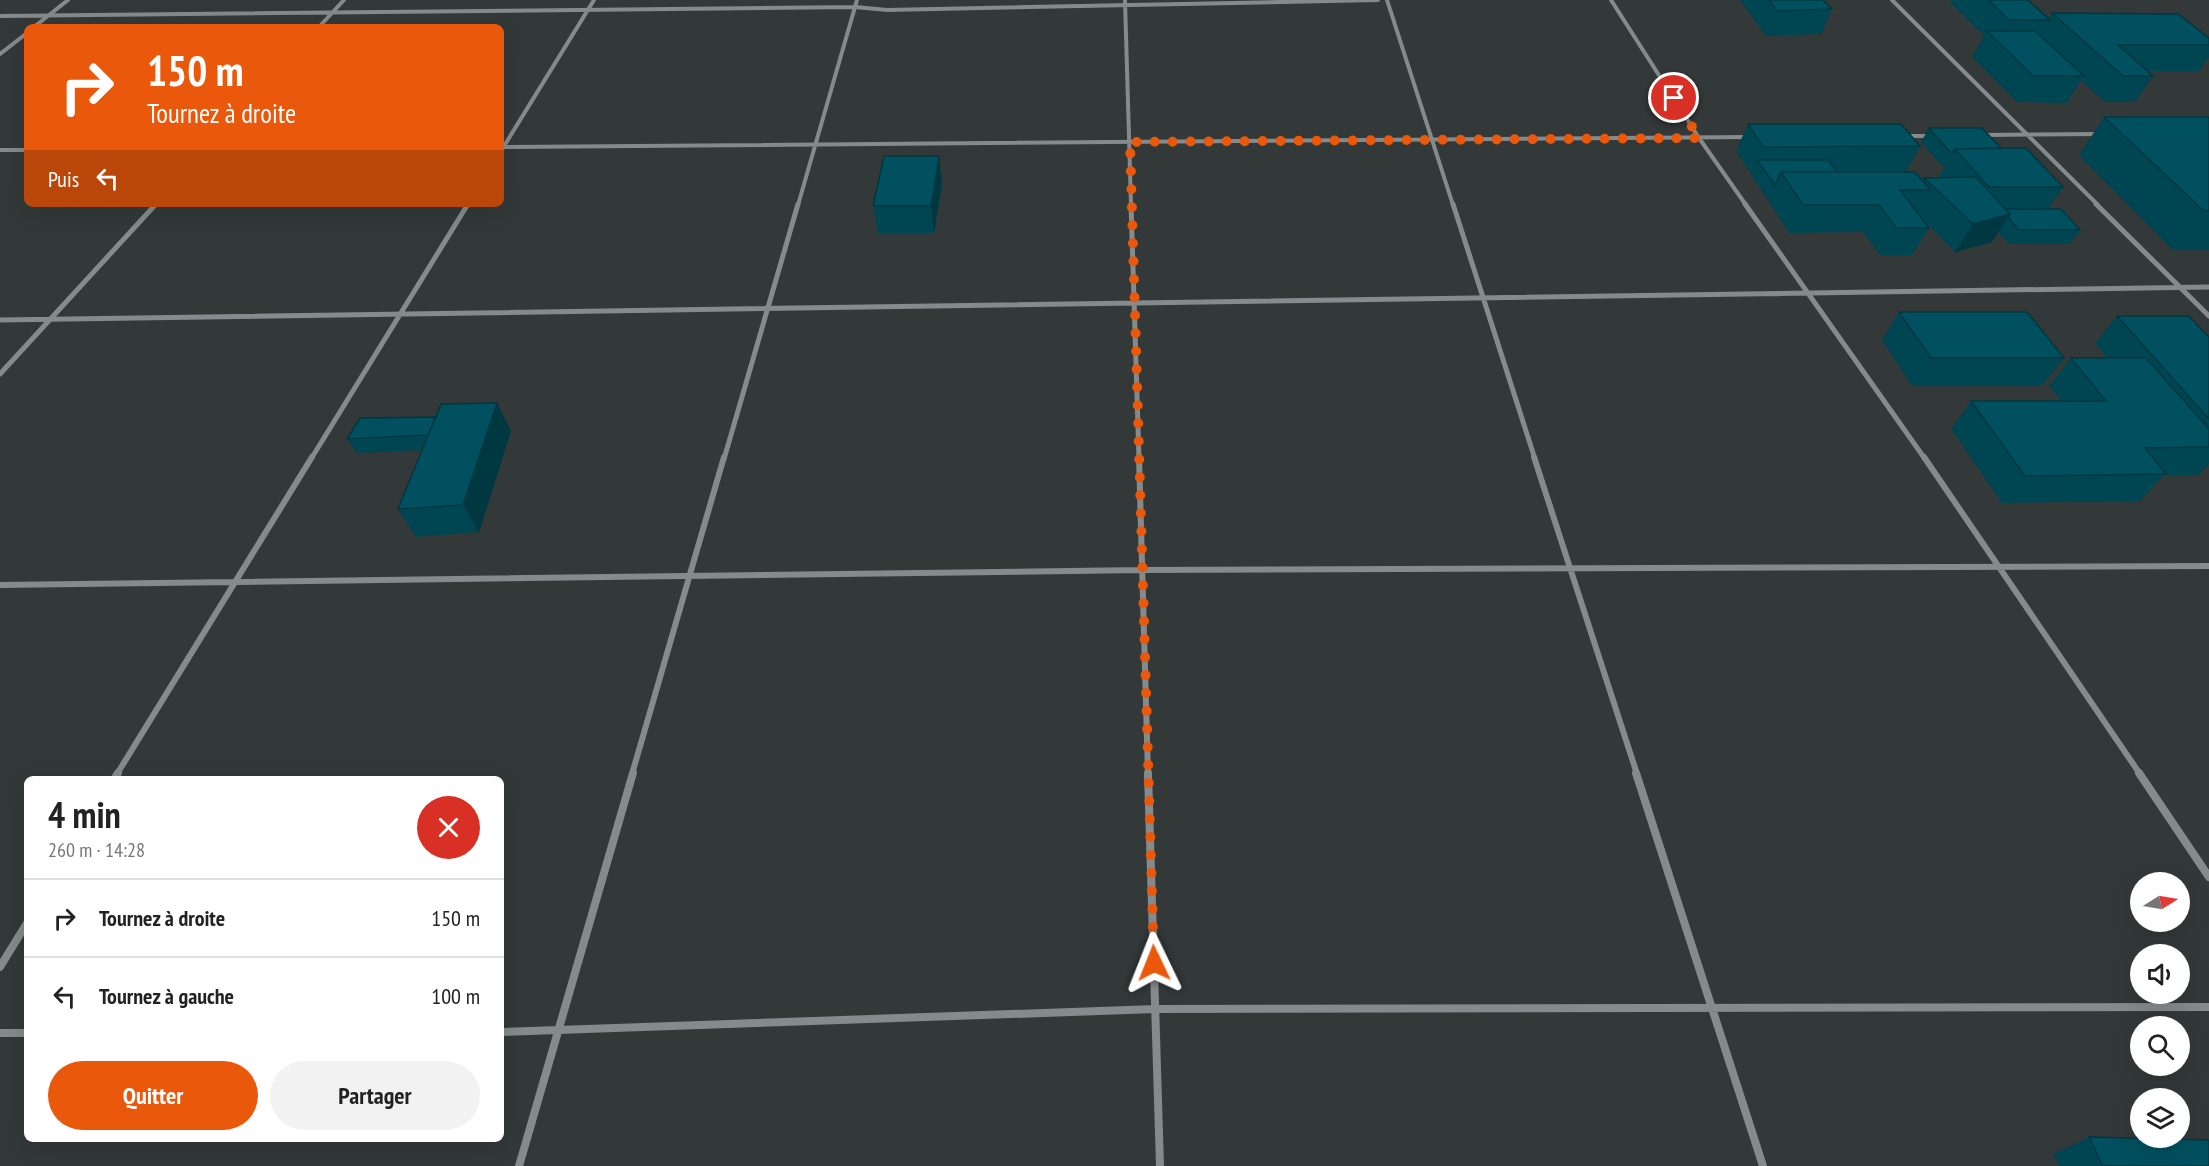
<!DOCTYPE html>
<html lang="fr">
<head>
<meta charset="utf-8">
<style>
  :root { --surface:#fff; --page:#f2f2f2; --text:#222; --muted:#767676; --line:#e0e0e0; --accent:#ea580c }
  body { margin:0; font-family:"PT Sans Narrow",sans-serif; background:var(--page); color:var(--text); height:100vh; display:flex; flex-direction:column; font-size:22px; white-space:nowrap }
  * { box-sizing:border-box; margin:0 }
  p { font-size:20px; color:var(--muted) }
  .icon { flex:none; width:33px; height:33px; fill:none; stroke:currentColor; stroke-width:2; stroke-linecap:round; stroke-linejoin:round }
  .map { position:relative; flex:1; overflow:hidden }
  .details { position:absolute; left:24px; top:776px; width:480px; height:366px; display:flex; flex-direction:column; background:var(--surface); border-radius:9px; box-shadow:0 6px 24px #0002 }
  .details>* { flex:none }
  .guide { position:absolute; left:24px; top:24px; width:480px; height:183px; border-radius:9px; box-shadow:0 6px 24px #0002; background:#ea580c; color:#fff; overflow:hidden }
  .needle { width:39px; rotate:79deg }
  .tools { position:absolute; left:2130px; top:872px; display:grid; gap:12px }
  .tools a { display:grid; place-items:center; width:60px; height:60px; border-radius:50%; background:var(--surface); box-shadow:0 6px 24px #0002; font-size:30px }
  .pin { position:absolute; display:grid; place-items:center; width:51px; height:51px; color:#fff; margin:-26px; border:3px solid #fff; border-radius:50%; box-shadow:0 2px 6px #0007 }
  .me { position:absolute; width:66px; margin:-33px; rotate:358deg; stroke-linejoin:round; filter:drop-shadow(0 0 4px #0008) }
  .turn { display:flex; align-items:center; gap:21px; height:126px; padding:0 24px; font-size:27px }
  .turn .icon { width:78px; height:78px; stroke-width:2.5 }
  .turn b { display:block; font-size:42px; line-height:51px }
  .then { display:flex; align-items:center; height:57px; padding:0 24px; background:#0003; gap:12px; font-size:22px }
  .round { display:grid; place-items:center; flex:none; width:63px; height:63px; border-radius:32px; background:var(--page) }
  .overview { display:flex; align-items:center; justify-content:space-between; height:102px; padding:0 24px }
  h1 { font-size:36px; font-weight:700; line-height:45px }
  .action { display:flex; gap:12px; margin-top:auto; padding:12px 24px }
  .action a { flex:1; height:69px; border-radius:36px; background:var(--accent); color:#fff; font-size:24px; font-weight:700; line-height:69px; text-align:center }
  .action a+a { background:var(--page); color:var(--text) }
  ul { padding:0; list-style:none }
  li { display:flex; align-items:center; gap:18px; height:78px; padding:0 24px; border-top:2px solid var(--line) }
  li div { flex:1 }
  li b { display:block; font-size:22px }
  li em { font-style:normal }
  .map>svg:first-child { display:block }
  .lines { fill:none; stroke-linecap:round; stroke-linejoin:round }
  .minor-far3 { stroke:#858b8c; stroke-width:4 }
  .minor-far2 { stroke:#858b8c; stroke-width:5 }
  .minor-far1 { stroke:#858b8c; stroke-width:6 }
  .minor { stroke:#858b8c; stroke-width:8 }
  .wall { fill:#004552 }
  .shaded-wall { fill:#003842 }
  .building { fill:#00505f; stroke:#003842; stroke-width:1.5 }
  .route { stroke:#ea580c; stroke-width:10; stroke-dasharray:0 18 }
</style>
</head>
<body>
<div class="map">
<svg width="2209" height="1166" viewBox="0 0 2209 1166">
  <rect width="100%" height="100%" fill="#333839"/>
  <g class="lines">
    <path class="minor-far3" d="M1387 0 1453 205
      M1611 0 1699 138 1746 205
      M1892 0 2098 205
      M1125 1 1131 205
      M0 16 855 7 887 10 1378 0
      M34 27 68 0
      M319 27 344 0
      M0 54 27 33
      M1982 135 2100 134
      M1904 136H1932
      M501 147 1749 137
      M0 150H27
      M501 151 594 0
      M798 205 857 0"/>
    <path class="minor-far2" d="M1131 204 1139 459
      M1453 204 1535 459
      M1745 204 1925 459
      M2096 204 2209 316
      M0 320 2209 287
      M0 374 156 204
      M311 459 468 204
      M724 459 798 204"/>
    <path class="minor-far1" d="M1139 457 1148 774
      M1534 457 1637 774
      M1924 457 2140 774
      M0 585 1142 570 2209 566
      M117 774 312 457
      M632 774 724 457"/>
    <path class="minor" d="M1148 773 1160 1166
      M1636 773 1763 1166
      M2139 773 2209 877
      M115 778 118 773
      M0 967 27 923
      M501 1032 1155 1009 2209 1007
      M0 1033H27
      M519 1166 633 773"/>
  </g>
  <path class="wall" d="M1740 0H1823L1832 9 1821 34 1766 36Z
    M1951 0H2028L2048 18 2052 13 2209 38V57L2199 71H2148L2153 76 2135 102H2105L2081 80 2067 103 2017 102 1972 57 1984 36 1950 2Z
    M2104 117H2209V250H2173L2079 155Z
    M1748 124 1920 146 1906 172 1922 181 1924 178H1941L1939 176 1945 166H1942L1921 142 1929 128 2001 148 2063 187 2048 209 2080 230 2070 244H2009L1998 232 1992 242 1955 252 1922 218 1929 228 1912 255H1880L1863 232 1789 233 1736 151Z
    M942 183 934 233H878L873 206Z
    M1899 312 2064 358 2042 386H1912L1882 340Z
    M2117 316 2209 337V464L2198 475H2164L2140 501 2002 503 1951 429 1971 401H2061L2049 386 2071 358H2107L2095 343Z
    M497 403 511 431 479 532 416 537 398 509 422 450 357 453 347 439Z
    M2089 1137 2209 1166H2059L2053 1154Z"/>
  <path class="shaded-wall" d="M939 156 942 183 934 233 931 206Z
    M2010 214 1992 242 1955 252 1973 224Z
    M497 403 511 431 479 532 463 505Z"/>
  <path class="building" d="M1769 0H1823L1832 9 1777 11Z
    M1988 0H2028L2050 20H2009Z
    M2052 13 2178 14 2209 38V45H2118L2153 76H2123Z
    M1987 31H2035L2084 76H2033Z
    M2104 117H2209V211H2204Z
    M1748 124H1901L1920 146 1763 147Z
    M1929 128H1982L2001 148 1955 149 1953 152H1950Z
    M2026 148 2063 187H1989L1955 149Z
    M884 156H939L931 206H873Z
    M1757 160H1828L1837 172H1781L1775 185Z
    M1781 172H1915L1930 190H1900L1929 228H1896L1879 205H1803Z
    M1976 177 2010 214 1973 224 1924 178Z
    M2006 209H2061L2080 230H2019L2008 217 2010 214Z
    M1899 312H2027L2064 358H1931Z
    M2117 316H2189L2209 337V419Z
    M2071 358H2146L2209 429V447L2145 448 2166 474 2025 476 1971 401H2106Z
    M497 403 463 505 398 509 441 404Z
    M436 417 428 435 347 439 360 418Z
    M2089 1137 2209 1140V1166H2103Z"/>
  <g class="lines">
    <path class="route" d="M1154 963 1130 142 1699 138 1674 98"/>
  </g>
</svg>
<div class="tools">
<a><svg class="needle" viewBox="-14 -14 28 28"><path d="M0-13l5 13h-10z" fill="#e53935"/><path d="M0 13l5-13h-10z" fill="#767676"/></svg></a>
<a><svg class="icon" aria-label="sound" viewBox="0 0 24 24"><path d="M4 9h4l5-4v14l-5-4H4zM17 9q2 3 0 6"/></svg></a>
<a><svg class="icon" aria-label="search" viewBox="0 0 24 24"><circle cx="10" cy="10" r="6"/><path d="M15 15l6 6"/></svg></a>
<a><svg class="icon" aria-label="layers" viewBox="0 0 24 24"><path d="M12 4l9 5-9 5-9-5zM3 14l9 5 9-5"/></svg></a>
</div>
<div class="pin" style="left:1674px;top:98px;background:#d93025"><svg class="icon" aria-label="arrive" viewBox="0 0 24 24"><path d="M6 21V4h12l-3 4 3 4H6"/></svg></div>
<svg class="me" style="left:1154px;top:963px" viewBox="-20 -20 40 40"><path d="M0-17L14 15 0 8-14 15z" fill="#ea580c" stroke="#fff" stroke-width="4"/></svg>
<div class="guide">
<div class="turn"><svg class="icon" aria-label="right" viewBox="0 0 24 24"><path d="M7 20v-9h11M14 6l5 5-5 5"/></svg><div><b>150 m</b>Tournez à droite</div></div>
<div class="then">Puis<svg class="icon" aria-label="left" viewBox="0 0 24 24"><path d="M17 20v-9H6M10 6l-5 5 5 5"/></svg></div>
</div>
<section class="details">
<div class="overview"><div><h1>4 min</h1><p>260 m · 14:28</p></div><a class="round" style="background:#d93025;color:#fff"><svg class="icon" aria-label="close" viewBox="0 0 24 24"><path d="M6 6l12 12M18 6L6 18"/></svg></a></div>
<ul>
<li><svg class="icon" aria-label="right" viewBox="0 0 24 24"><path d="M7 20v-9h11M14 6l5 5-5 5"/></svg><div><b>Tournez à droite</b></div><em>150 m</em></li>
<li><svg class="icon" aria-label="left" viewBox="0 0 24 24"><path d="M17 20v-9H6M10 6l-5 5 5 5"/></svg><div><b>Tournez à gauche</b></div><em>100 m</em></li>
</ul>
<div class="action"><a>Quitter</a><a>Partager</a></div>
</section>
</div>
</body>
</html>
